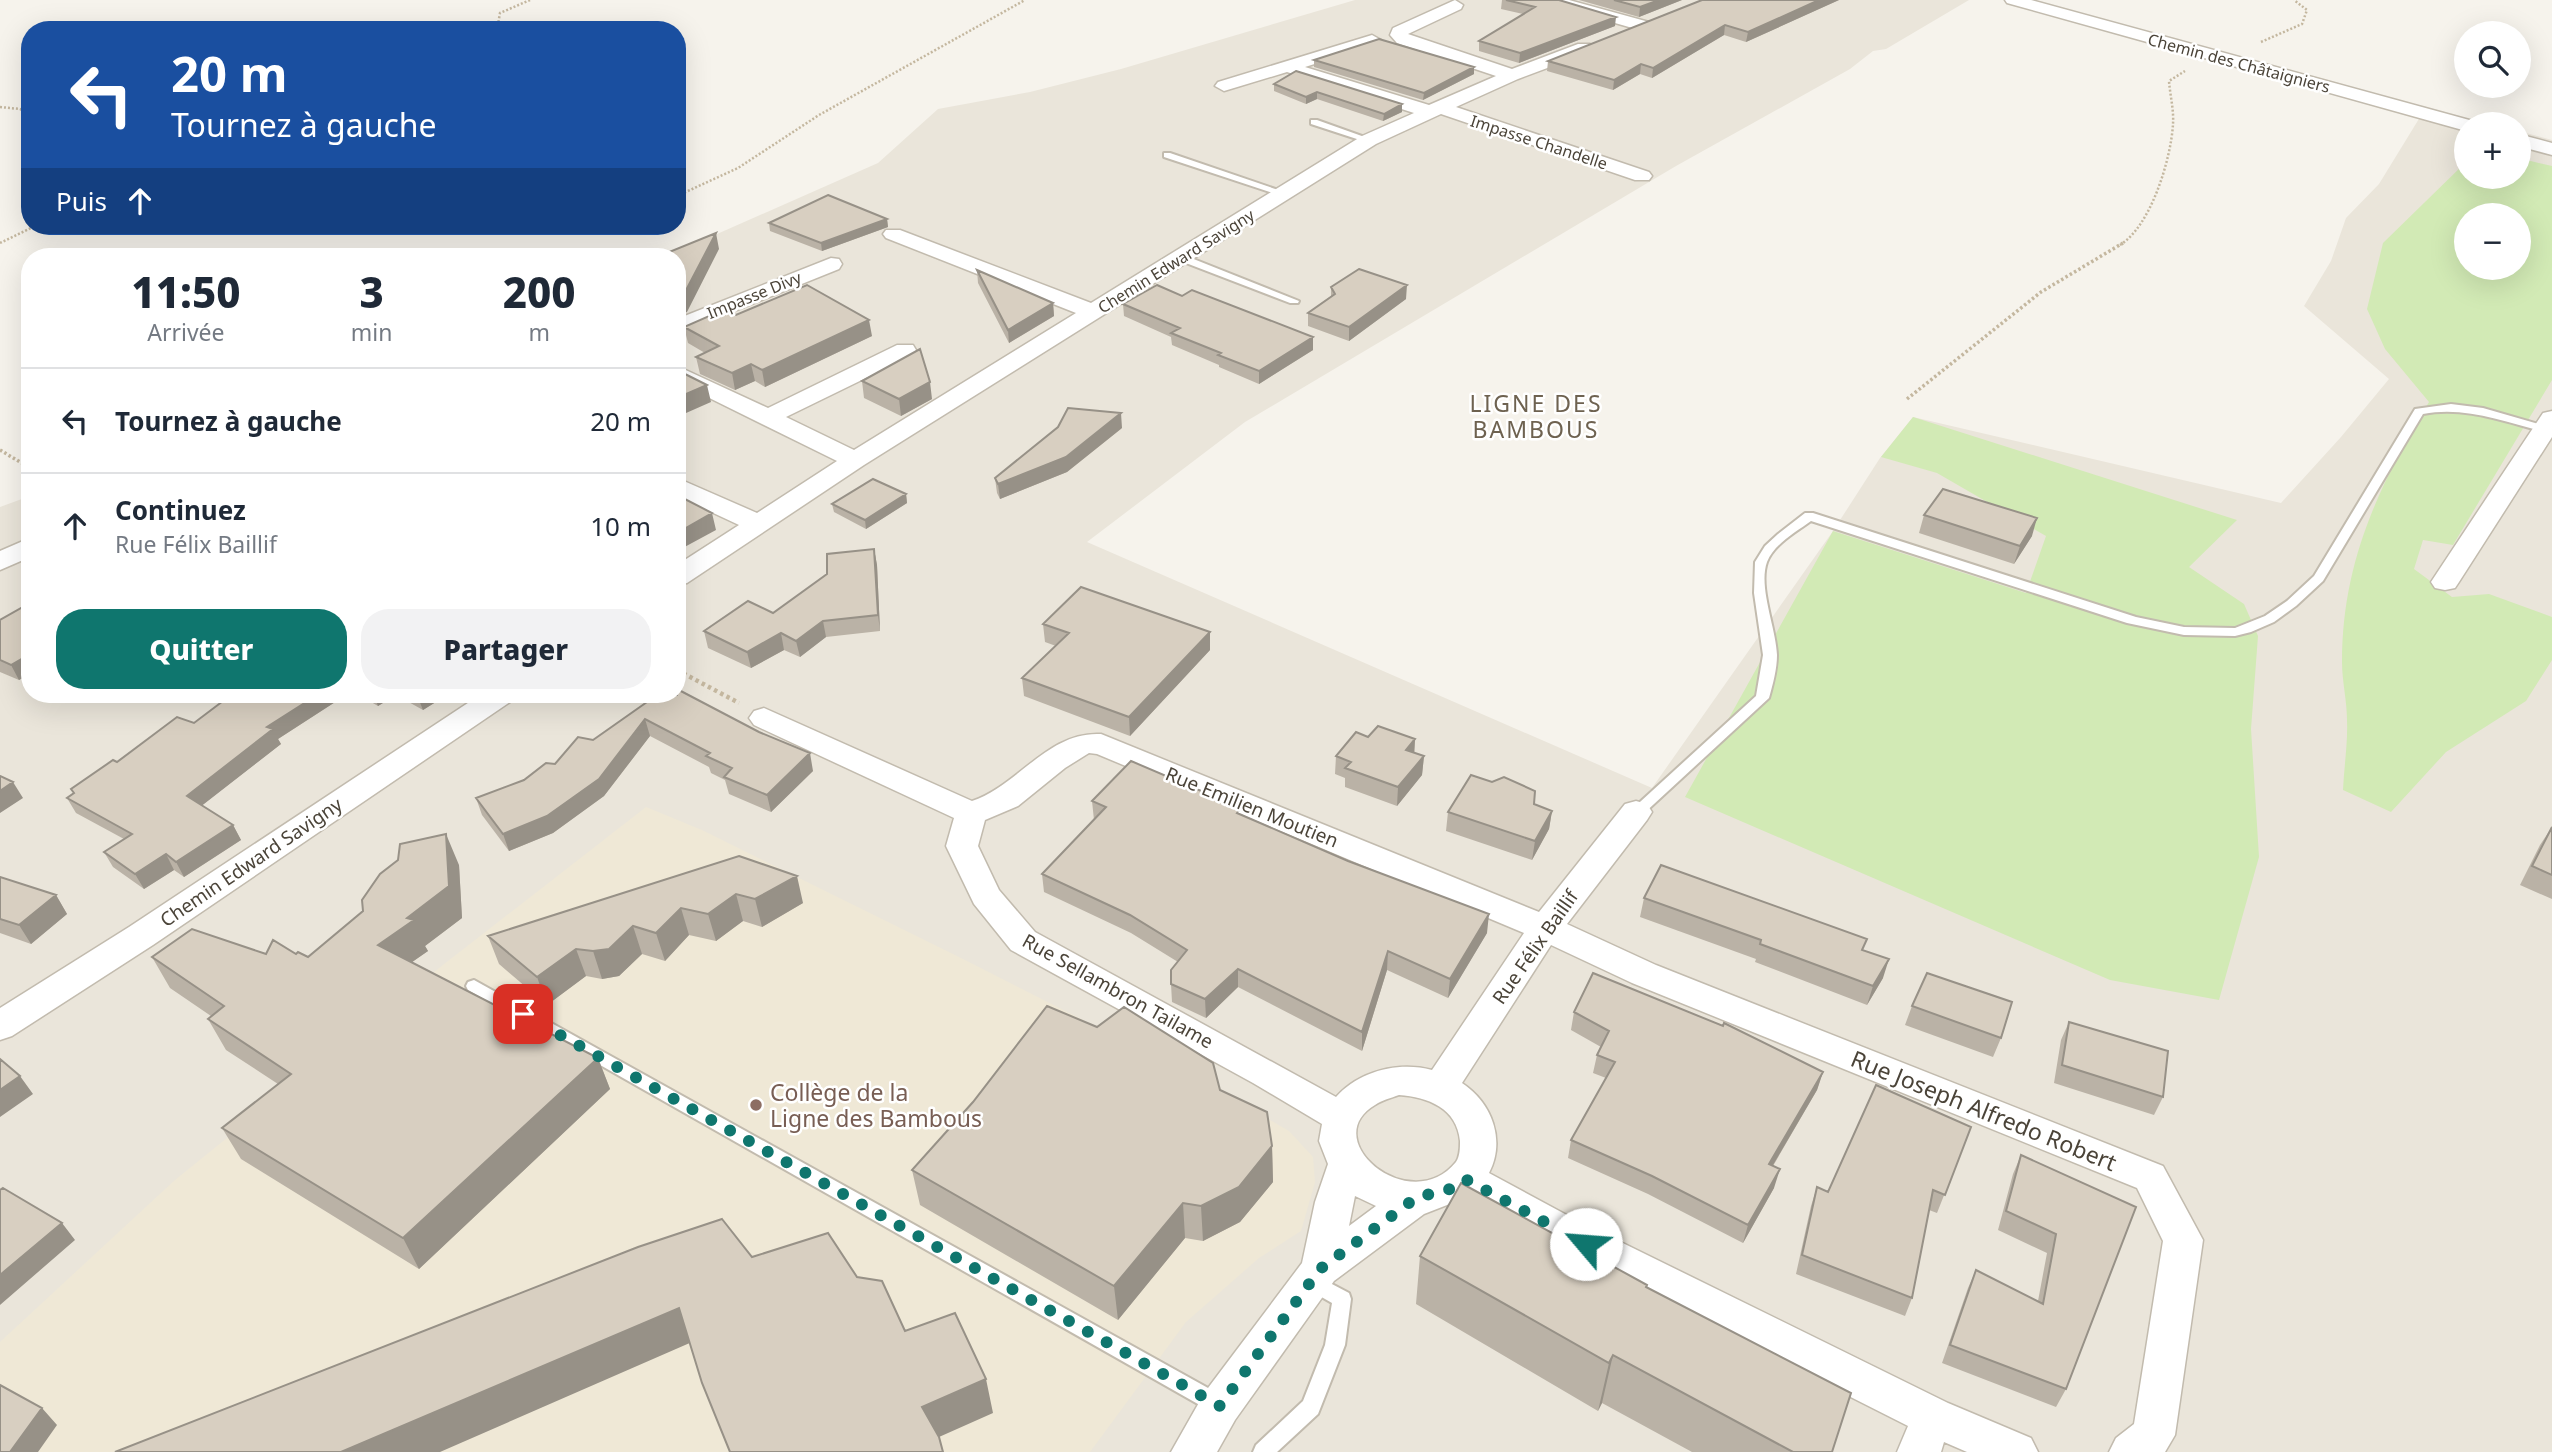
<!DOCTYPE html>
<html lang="fr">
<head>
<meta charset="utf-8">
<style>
  :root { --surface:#fff; --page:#f2f2f3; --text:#1f2937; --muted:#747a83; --line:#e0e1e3; --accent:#0f766e }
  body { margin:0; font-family:"Noto Sans",sans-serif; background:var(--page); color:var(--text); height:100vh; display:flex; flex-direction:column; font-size:26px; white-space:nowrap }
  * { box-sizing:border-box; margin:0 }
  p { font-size:23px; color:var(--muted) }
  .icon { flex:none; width:38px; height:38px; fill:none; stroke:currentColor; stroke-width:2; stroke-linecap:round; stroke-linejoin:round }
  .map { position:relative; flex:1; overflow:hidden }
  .sheet { position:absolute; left:21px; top:248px; width:665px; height:455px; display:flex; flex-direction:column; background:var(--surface); border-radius:28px; box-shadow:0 7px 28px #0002 }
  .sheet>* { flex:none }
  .banner { position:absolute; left:21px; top:21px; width:665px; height:214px; border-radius:28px; box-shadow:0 7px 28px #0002; background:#1a4fa0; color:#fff; overflow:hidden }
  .fabs { position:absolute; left:2454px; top:21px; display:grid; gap:14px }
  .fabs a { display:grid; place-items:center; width:77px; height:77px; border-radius:50%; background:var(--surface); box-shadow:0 7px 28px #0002; font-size:35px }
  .pin { position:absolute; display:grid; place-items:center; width:60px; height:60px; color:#fff; margin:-30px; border-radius:14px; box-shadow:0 4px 10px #0006 }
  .me { position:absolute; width:77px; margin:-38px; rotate:297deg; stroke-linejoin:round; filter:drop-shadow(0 0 5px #0008) }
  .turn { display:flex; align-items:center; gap:24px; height:147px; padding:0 35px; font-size:32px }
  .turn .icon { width:91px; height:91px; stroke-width:2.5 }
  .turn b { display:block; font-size:49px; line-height:60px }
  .then { display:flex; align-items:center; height:66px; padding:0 35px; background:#0003; gap:14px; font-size:26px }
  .eta { display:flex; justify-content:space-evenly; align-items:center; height:119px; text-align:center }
  .eta b { font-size:42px; font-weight:800; line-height:49px }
  .primary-button { display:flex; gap:14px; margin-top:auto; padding:14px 35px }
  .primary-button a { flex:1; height:80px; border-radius:28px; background:var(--accent); color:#fff; font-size:28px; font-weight:800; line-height:80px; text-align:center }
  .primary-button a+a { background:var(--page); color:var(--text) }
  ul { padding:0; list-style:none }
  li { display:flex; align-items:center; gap:21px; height:105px; padding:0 35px; border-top:2px solid var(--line) }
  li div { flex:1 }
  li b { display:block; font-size:26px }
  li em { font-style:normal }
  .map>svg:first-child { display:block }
  .residential { fill:#eae5da; fill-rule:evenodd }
  .education { fill:#efe8d6 }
  .green { fill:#d2eab5; fill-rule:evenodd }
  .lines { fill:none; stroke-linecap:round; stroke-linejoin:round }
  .lane-casing { stroke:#c2bbae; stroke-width:4 }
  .street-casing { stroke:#c2bbae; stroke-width:3 }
  .path-far2 { stroke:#c4b79f; stroke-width:2.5; stroke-dasharray:2 2; stroke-linecap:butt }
  .path-far1 { stroke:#c4b79f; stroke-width:3.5; stroke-dasharray:2.5 2.5; stroke-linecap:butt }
  .path { stroke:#c4b79f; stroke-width:4.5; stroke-dasharray:3.5 3.5; stroke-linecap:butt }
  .lane { fill:#fff; fill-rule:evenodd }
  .street { fill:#fff; fill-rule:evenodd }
  .wall { fill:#bab2a6 }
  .shaded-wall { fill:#979187 }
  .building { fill:#d8cfc1; stroke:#979187; stroke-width:2 }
  .route { stroke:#0f766e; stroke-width:12; stroke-dasharray:0 21.6 }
  .education-dot { fill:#8d6e63; stroke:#fff; stroke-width:2.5 }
  .labels { text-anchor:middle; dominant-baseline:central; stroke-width:5; stroke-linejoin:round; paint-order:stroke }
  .far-street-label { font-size:16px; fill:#4b4439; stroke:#fff }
  .street-label { font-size:19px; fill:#4b4439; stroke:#fff }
  .quarter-label { font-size:23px; letter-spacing:2px; fill:#6e6250; stroke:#fff }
  .near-education-label { font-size:23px; fill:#785e54; stroke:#fff; text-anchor:start }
  .near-street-label { font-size:23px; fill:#4b4439; stroke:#fff }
</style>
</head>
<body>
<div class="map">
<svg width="2552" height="1452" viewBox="0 0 2552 1452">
  <rect width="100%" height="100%" fill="#f6f3ec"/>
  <path class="residential" d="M1355 0H1969L1886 49 1873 51 1850 69 1676 166 1245 422 1087 542 1652 788 1833 531 1880 458 1913 417 2281 503 2341 437 2389 379 2304 306 2331 261 2346 218 2379 184 2425 109 2489 124H2466V177H2518V131L2552 140V1452H0V507L30 496V695H677V257H665L878 163 938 109 1030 92 1121 69ZM2466 215H2518V268H2466Z"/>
  <path class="education" d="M646 807 702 830 963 959 1201 1080 1289 1131 1313 1157 1315 1182 1301 1231 1259 1258 1186 1322 1090 1452H0V1342L175 1180 389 1007Z"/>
  <path class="green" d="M2518 158 2552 166V380L2453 545 2423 540 2414 569 2452 597 2489 594 2552 617V660L2526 701 2446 752 2391 812 2343 790C2344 767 2348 743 2347 720 2347 701 2342 681 2342 662 2342 562 2379 485 2429 402L2385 349 2367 309 2383 243 2466 162V177H2518ZM2466 215H2518V268H2466Z
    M1913 417 2237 520 2189 567 2244 604 2258 636 2251 729 2259 857 2219 1000 2110 980 1685 797 1833 531 2026 593 2046 536 1937 473 1881 457Z"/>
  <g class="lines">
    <g class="lane-casing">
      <path id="lane" d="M1311 120H1317L1373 140 1366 142 1311 124Z
        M1164 153H1170L1287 193 1279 195 1164 157Z
        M1178 256H1186L1299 301 1298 303H1290L1178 260Z
        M2451 404 2483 408 2549 427 2551 429 2545 432C2504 422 2466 406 2423 414L2323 581 2296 606 2274 622 2251 632 2235 636 2184 635 2127 623 1811 521C1796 532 1774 544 1767 562 1758 587 1776 628 1777 655 1777 669 1773 684 1769 698L1641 816 1636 817 1629 812 1756 696 1763 655 1754 593 1755 562 1765 546 1778 534 1805 513H1813L2136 617 2184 627 2235 628 2265 616 2287 601 2314 576 2415 409Z
        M474 980 1226 1398 1229 1405 1226 1412 1219 1414 1212 1412 468 990 466 986 468 982Z
        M1311 1273 1349 1293 1351 1299 1345 1345 1318 1414 1277 1452H1253L1256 1445 1303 1401 1325 1345 1332 1303 1304 1287 1302 1281 1304 1275Z"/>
    </g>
    <g class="street-casing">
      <path id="street" d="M1455 0 1463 5 1461 9 1408 34 1512 69 1578 44H1590L1593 48 1590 52 1518 79 1456 107 1649 172 1652 176 1649 180H1635L1441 114 1376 144 864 465 687 583 677 585V565L739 525 677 496V478L757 513 837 461 677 382V366L768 408 897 345H913L916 350 913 355 786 417 854 450 1076 313 886 238 883 234 886 230H900L1091 303 1362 136 1414 113 1287 72 1224 91 1215 86 1218 82 1372 35 1381 40 1378 44 1305 67 1429 105 1496 76 1397 43 1390 35 1393 28Z
        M1543 0H1569L1649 22 1651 26 1643 31 1545 3Z
        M2005 0H2031L2473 121 2475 124H2466V131L2459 129 2007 3Z
        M2518 134 2552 143V155L2518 146Z
        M831 258 839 259 842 264 839 269 677 334V319Z
        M2552 411V437L2459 582 2455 588 2445 590 2435 588 2431 582 2543 413Z
        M30 538V557L0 570V551Z
        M480 695H515L510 702 153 945 12 1036 0 1040V1008L129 927Z
        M764 708 972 801C1019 785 1048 731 1101 734L1539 912 1625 804 1636 801 1647 804 1652 812 1647 820 1567 924 1656 965 2163 1166 2203 1240 2175 1435 2165 1452H2109L2116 1438 2134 1424 2163 1241 2137 1188 1632 983 1551 945 1462 1083C1492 1103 1506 1140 1489 1173L1576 1220 1948 1403 2031 1438 2038 1452H1967L1944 1442 1941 1452H1897L1908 1426 1548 1244 1465 1198 1424 1214 1334 1281 1235 1420 1217 1452H1171L1205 1392 1302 1263 1315 1202 1328 1164 1319 1141 1322 1124 1253 1083 1011 950 974 904 946 846 954 818 754 725 749 718 754 711ZM1089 753 1097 754 1524 933 1432 1070C1399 1061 1359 1071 1336 1097L1035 932 999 890 978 846 985 820 1018 806 1065 768ZM1399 1095C1428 1097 1457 1108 1460 1141 1460 1148 1460 1156 1456 1162 1411 1218 1316 1140 1375 1105 1382 1100 1391 1098 1399 1095ZM1355 1196 1376 1206 1349 1226Z"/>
    </g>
    <path class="path-far2" d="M497 30 500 13 530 0
      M2261 42 2302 24 2307 10 2294 0
      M0 107 20 109 30 115
      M677 196 738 168 819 115 1025 0
      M410 226 440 229 534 226
      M0 243 35 226
      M2120 245C2151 226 2171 159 2173 124 2174 110 2170 95 2169 81L2185 71"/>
    <path class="path-far1" d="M1907 399 2041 292 2123 243
      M0 450 30 468"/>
    <path class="path" d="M677 670 739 703"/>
    <use href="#lane" class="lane"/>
    <use href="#street" class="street"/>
  </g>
  <path class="wall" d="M1502 0H1559L1615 26 1519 63 1479 51V41L1523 14 1501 9Z
    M1579 0H1682L1639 17Z
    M1702 0H1839L1746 42 1724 35 1652 78 1640 74 1613 90 1547 71 1548 61Z
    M1314 60 1474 74 1423 100 1314 67Z
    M1296 71 1402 112 1383 121 1317 99 1306 104 1274 91V84Z
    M887 219 888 227 822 251 770 231 769 223Z
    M977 270 1053 303 1054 316 1009 343 978 283Z
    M1331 287 1406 299 1349 341 1308 326V313L1331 296Z
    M1123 304 1313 350 1259 384 1219 367V365L1172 345 1171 337 1124 316Z
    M736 315 872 336 765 387 755 381 735 390 700 374 696 357 705 353 688 343 684 327Z
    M862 381 932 399 901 416 864 398Z
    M1122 428 1067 472 1000 499 997 493 995 478Z
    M906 494 907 503 866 529 834 512 832 504Z
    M1924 515 2032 536 2014 564 1919 533Z
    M874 549 877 565 880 631 826 637 800 657 784 650 751 668 708 648 704 631 773 613Z
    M30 603V674L19 680 0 672V620Z
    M1043 624 1210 650 1130 736 1024 696 1022 678 1056 646 1045 642Z
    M231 695H346L278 739 281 744 202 805 233 825 241 840 184 877 174 870 144 889 113 867 104 852 124 839 76 813 67 798 117 762 194 723Z
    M359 695H396L378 706Z
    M396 695H447L423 710Z
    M657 695 813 771 771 812 729 794 725 780 711 773 709 767 650 736 604 796 553 833 509 851 482 815 476 798 524 780 555 764 593 740Z
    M1368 737 1415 739 1414 753 1424 756 1422 775 1397 806 1345 787V778L1335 774 1336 756Z
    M1092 801 1241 814 1487 933 1448 998 1387 970 1362 1051 1238 987 1206 1018 1172 1002 1171 984 1178 962 1131 933 1044 892 1042 874 1094 820Z
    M1534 804 1552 811 1549 829 1532 860 1446 831 1448 812Z
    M2552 827V899L2520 885 2540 845Z
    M739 856 803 903 762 927 743 921 716 941 689 935 665 961 642 954 619 976 602 979 586 976 547 1005 499 964 488 936Z
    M459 865 462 918 425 946 428 951 412 962 598 1058 610 1089 419 1269 241 1159 222 1128 278 1084 226 1050 208 1019 211 1016 170 988 152 957 296 954 308 957Z
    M0 877 56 895 67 914 31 944 0 933Z
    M1644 898 1864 951 1883 978 1867 1005 1755 962 1756 959 1640 917Z
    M1912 1006 2001 1038 1993 1057 1905 1025Z
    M1574 1012 1823 1072 1817 1090 1773 1166 1774 1188 1743 1243 1648 1194 1568 1158 1571 1140 1606 1078 1593 1073 1597 1055 1601 1047 1571 1030Z
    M2069 1022 2163 1097 2154 1115 2054 1083 2061 1040Z
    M1220 1090 1272 1146 1273 1182 1240 1222 1203 1241 1185 1238 1118 1320 920 1205 912 1170Z
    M1971 1127 1937 1213 1929 1210 1912 1298 1905 1316 1796 1274 1811 1206 1817 1187 1828 1192Z
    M2021 1155 2136 1207 2066 1389 2056 1407 1942 1363 1968 1288 1976 1270 2038 1301 2047 1253 1998 1230 2013 1174Z
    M1420 1256 1647 1288 1832 1452H1692L1602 1403 1598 1411 1416 1304Z"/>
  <path class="shaded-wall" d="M1659 0H1682L1639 17 1640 7Z
    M1819 0H1839L1746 42 1748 32Z
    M1616 17 1615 26 1519 63 1520 53Z
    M1725 25 1724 35 1652 78 1653 68Z
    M1641 64 1640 74 1613 90 1614 80Z
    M1474 67V74L1423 100 1424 93Z
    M1317 92V99L1306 104V97Z
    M1402 104V112L1383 121 1384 114Z
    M887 219 888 227 822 251 821 243Z
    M716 233 719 249 687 312 677 316V298Z
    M1407 285 1406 299 1349 341V327Z
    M1053 303 1054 316 1009 343 1008 330Z
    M869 320 872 336 765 387 762 370Z
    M1313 337V350L1259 384V371Z
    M751 364 755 381 735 390 732 373Z
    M930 382 932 399 901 416 899 399Z
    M707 385 711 402 677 417V398Z
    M1121 413 1122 428 1067 472 1000 499 998 484Z
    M906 494 907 503 866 529 865 520Z
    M712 513 716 530 679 550 677 542V533Z
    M2037 518 2032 536 2014 564 2020 546Z
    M874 549 877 565 880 631 878 615Z
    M823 621 826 637 800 657 796 641Z
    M1210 632V650L1130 736 1129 717Z
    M781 633 784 650 751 668 747 652Z
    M30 654V674L19 680 11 665Z
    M317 695H346L278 739 281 744 195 811 187 796 267 727Z
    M374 695H396L378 706Z
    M417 695H447L423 710Z
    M645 719 650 736 604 796 553 833 509 851 503 834Z
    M1415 739 1414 758 1406 750Z
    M810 753 813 771 771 812 767 795Z
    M1424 756 1422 775 1397 806 1398 787Z
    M13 782 23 798 0 813V791Z
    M1552 811 1549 829 1532 860 1535 841Z
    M233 825 241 840 184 877 176 862Z
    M446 834 459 865 462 918 425 946 428 951 392 976 378 945 407 918Z
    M166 854 174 870 144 889 135 874Z
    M797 876 803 903 762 927 755 899Z
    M736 894 743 921 716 941 708 914Z
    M56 895 67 914 31 944 19 925Z
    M681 908 689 935 665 961 656 933Z
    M1489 914 1487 933 1448 998 1450 979Z
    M633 926 642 954 619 976 602 979 593 951Z
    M576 949 586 976 547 1005 537 977Z
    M1388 951 1387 970 1362 1051V1032Z
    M1889 959 1883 978 1867 1005 1873 986Z
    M1238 969V987L1206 1018 1205 999Z
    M598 1058 610 1089 419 1269 403 1238Z
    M1823 1072 1817 1090 1763 1182 1769 1164Z
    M20 1076 33 1094 0 1117V1090Z
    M1272 1146 1273 1182 1240 1222 1203 1241 1201 1206Z
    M1780 1169 1774 1188 1743 1243 1748 1225Z
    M1183 1203 1185 1238 1118 1320 1114 1286Z
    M62 1223 75 1240 0 1305V1275Z
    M679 1308 692 1342 440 1452H341Z
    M1613 1355 1602 1403 1598 1411 1609 1363Z
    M986 1379 993 1413 930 1441 922 1407Z
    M42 1408 57 1425 38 1452H10Z"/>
  <path class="building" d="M1506 0H1559L1616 17 1520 53 1479 41 1535 7Z
    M1614 0H1659L1640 7Z
    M1702 0H1819L1748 32 1725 25 1653 68 1641 64 1614 80 1548 61Z
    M1379 39 1474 67 1424 93 1314 60Z
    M1296 71 1402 104 1384 114 1317 92 1306 97 1274 84Z
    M828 195 887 219 821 243 769 223Z
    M716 233 683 296 677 298V257H657Z
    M1359 269 1407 285 1349 327 1308 313 1335 294 1331 287Z
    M977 270 1053 303 1008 330Z
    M807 285 869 320 762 370 751 364 732 373 696 357 719 346 684 327 725 309 736 315Z
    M1157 285 1182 296 1192 290 1313 337 1259 371 1218 355 1221 353 1171 333 1180 328 1123 304Z
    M920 349 930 382 899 399 862 381Z
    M677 370 707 385 677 398Z
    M1068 408 1121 413 1066 457 998 484 995 478 1058 427Z
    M873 479 906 494 865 520 832 504Z
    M1943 489 2037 518 2020 546 1924 515Z
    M677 495 712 513 677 533Z
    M874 549 878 615 823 621 796 641 781 633 747 652 704 631 748 601 773 613 827 574V554Z
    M1081 587 1210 632 1129 717 1022 678 1069 633 1043 624Z
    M30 603V654L11 665 0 660V620Z
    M677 689 759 732 810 753 767 795 724 777 732 768 706 756 710 753 645 719 599 779 547 816 503 834 476 798 524 780 546 763 555 764 578 737 593 740 657 695H677Z
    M231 695H317L267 727 273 729 187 796 233 825 176 862 166 854 135 874 104 852 132 834 67 798 74 793 71 789 113 760 117 762 177 717 194 723Z
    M1378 726 1415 739 1406 750 1424 756 1398 787 1345 768 1351 762 1336 756 1356 732 1368 737Z
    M1131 761 1241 808 1237 813 1348 861 1489 914 1450 979 1388 951 1362 1032 1238 969 1205 999 1171 984V970L1187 950 1130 915 1042 874 1106 807 1092 801Z
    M1471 775 1492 782 1504 777 1535 791 1534 804 1552 811 1535 841 1448 812Z
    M0 776 13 782 0 791Z
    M2552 827V875L2532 866Z
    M446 834 449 886 407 918 414 920 378 945 598 1058 403 1238 222 1128 291 1074 208 1019 224 1006 152 957 192 929 266 954 273 940 296 954 298 952 308 957 363 911 362 900 380 874 398 860 400 844Z
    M739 856 797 876 755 899 736 894 708 914 681 908 656 933 633 926 609 949 593 951 576 949 537 977 488 936Z
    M1661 865 1867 939 1862 950 1889 959 1873 986 1760 944 1761 940 1644 898Z
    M0 877 56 895 19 925 0 919Z
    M1593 973 1723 1026 1724 1023 1823 1072 1769 1164 1780 1169 1748 1225 1652 1176 1571 1140 1615 1062 1597 1055 1609 1031 1574 1012Z
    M1927 973 2012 1002 2001 1038 1912 1006Z
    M1047 1006 1097 1027 1124 1007 1213 1063 1220 1090 1267 1112 1272 1146 1239 1187 1201 1206 1183 1203 1114 1286 912 1170 973 1102Z
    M2069 1022 2168 1051 2163 1097 2062 1065Z
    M0 1059 20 1076 0 1090Z
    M1876 1085 1971 1127 1945 1195 1933 1190 1912 1298 1802 1255 1817 1187 1828 1192Z
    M2021 1155 2136 1207 2066 1389 1950 1345 1976 1270 2043 1304 2056 1234 2006 1211Z
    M1461 1183 1647 1285 1646 1287 1851 1393 1832 1452H1793L1613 1355 1609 1363 1420 1256Z
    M3 1188 62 1223 0 1275V1190Z
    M722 1219 752 1257 828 1233 857 1277 882 1281 905 1331 955 1313 986 1379 922 1407 939 1437 943 1452H730L702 1383 679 1308 341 1452H115L638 1247Z
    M0 1385 42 1408 10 1452H0Z"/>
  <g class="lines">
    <path class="route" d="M523 1014 1220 1406 1320 1269 1417 1197 1448 1190 1465 1179 1586 1244"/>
  </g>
  <circle class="education-dot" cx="756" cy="1105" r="7"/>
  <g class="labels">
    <g class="far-street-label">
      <text transform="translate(2239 63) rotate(15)">Chemin des Châtaigniers</text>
      <text transform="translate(1539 142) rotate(18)">Impasse Chandelle</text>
      <text transform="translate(1176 261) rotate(-32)">Chemin Edward Savigny</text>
      <text transform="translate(754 295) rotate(-22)">Impasse Divy</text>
    </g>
    <g class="street-label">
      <text transform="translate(1252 807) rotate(22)">Rue Emilien Moutien</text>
      <text transform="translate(251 862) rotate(-34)">Chemin Edward Savigny</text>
      <text transform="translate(1535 947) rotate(-55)">Rue Félix Baillif</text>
      <text transform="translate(1118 991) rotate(29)">Rue Sellambron Tailame</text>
    </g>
    <g class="quarter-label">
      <text x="1536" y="403">LIGNE DES<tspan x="1536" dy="26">BAMBOUS</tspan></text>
    </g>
    <g class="near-education-label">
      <text x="770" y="1092">Collège de la<tspan x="770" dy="26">Ligne des Bambous</tspan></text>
    </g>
    <g class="near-street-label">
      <text transform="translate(1984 1110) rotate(22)">Rue Joseph Alfredo Robert</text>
    </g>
  </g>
</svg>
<div class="fabs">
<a><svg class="icon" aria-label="search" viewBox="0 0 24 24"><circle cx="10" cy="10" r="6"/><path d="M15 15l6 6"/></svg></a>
<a>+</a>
<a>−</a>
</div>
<div class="pin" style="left:523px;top:1014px;background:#d93025"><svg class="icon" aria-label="arrive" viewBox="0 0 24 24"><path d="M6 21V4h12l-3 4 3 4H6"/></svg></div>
<svg class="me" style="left:1586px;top:1244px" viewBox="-20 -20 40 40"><circle r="19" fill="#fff"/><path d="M0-13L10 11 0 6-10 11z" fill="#0f766e"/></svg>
<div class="banner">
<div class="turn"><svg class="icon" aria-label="left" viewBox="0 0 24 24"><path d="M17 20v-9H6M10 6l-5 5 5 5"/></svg><div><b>20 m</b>Tournez à gauche</div></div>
<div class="then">Puis<svg class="icon" aria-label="ahead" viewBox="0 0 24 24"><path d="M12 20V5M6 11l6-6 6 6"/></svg></div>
</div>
<section class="sheet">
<div class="eta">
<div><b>11:50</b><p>Arrivée</p></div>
<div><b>3</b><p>min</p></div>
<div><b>200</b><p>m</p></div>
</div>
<ul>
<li><svg class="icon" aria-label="left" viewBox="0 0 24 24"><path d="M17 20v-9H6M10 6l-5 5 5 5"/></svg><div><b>Tournez à gauche</b></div><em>20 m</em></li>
<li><svg class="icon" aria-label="ahead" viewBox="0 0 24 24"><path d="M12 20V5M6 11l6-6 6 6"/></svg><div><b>Continuez</b><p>Rue Félix Baillif</p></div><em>10 m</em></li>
</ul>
<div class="primary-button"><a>Quitter</a><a>Partager</a></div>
</section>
</div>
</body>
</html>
